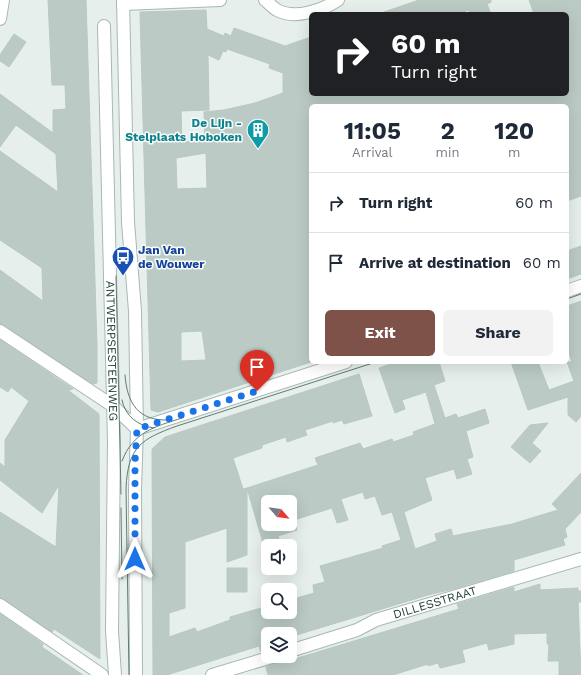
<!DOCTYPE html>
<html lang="en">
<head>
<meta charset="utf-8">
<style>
  :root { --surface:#fff; --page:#f2f2f3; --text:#1f2937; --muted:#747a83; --line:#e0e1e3; --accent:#7f5249 }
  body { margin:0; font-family:"Work Sans",sans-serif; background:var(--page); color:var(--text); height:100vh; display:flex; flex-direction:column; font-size:15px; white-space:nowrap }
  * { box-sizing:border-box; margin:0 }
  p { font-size:13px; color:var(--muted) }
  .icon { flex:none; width:22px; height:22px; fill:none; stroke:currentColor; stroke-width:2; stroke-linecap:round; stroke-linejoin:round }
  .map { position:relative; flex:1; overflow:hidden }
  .drawer { position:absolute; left:309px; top:104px; width:260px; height:260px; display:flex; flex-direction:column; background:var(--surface); border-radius:6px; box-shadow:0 4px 16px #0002 }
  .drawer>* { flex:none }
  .banner { position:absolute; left:309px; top:12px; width:260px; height:84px; border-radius:6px; box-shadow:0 4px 16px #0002; background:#202124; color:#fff; overflow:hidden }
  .needle { width:26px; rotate:118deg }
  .fabs { position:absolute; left:261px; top:495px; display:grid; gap:8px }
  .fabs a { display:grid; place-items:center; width:36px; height:36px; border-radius:6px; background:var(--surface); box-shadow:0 4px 16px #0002; font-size:20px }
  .pin { position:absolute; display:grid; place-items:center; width:34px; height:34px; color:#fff; margin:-41px -17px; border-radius:50% 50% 50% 0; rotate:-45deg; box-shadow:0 0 4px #0007 }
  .pin .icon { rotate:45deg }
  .me { position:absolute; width:44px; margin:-22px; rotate:0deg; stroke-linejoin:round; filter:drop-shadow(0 0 3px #0008) }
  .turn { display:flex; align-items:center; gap:14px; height:84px; padding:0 16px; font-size:18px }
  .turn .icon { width:52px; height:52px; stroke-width:2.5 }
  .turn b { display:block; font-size:28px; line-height:34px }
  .eta { display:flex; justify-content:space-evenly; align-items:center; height:68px; text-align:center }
  .eta b { font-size:24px; font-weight:700; line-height:28px }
  .primary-button { display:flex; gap:8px; margin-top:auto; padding:8px 16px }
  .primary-button a { flex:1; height:46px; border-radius:6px; background:var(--accent); color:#fff; font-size:16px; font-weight:700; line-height:46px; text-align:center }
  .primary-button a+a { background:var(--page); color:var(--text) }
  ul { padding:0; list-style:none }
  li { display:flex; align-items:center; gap:12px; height:60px; padding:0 16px; border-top:1px solid var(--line) }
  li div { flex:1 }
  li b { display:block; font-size:15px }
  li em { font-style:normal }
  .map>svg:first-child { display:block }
  .building { fill:#bbcac4; stroke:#b8c9c2; fill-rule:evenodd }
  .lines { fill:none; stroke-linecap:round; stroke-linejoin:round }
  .minor-casing { stroke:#a8b8b2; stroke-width:14 }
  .minor { stroke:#fff; stroke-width:12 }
  .tram { stroke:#5f7d75; stroke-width:1 }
  .route { stroke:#1a73e8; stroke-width:7; stroke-dasharray:0 12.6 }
  .labels { text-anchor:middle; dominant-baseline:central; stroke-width:3; stroke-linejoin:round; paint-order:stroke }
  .culture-label { font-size:12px; font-weight:bold; fill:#0d838f; stroke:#f7fbf9; text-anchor:end }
  .transit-label { font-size:12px; font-weight:bold; fill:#164399; stroke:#f7fbf9; text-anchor:start }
  .street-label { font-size:12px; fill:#24423a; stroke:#f7fbf9 }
</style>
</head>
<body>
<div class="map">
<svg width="581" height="675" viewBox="0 0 581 675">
  <rect width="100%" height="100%" fill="#e6efeb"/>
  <path class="building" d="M48 0H86L97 345V383L93 384 0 324V270L43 301 42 268 0 240V151L58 192 56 154 16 125 0 147V94L53 133V110L66 109 65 85H52Z
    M419 0H491V2L487 4 491 14H470L469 10 456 14H384V12Z
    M529 0H581V196L567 201V106H311V362L158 412 151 410 140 12 206 10 207 29 224 36 225 33 231 36 234 28 285 46 311 37V94H567V14H534ZM227 49 270 64 269 68 283 73V93L255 103 224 110 204 112 205 140 182 142 181 111 209 110 208 55 219 60 223 51 226 52ZM206 153 207 188 177 189 176 158ZM202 331 206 360 181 361V332Z
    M14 34 26 42 9 67 0 61V55Z
    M581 246V274L567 279V251Z
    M581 301V416L576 422 568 415V397L528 410 511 362H538L549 390 574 381 567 362H572L567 347V306Z
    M0 340 73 389 68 390 99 414 100 659 54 629 52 632 0 598V512L56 547 59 485 42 513 0 480V463L5 467V440L29 401 11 387 8 392 0 387Z
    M397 362H439L445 381 434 385 445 418 456 414 458 418 485 409 489 423 466 431 473 457 467 459 472 474 457 479 454 469 425 478 432 500 404 512 415 549 437 541 435 534 451 529 453 536 462 534 512 524 558 510 552 504 581 473V512L565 529 567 537 563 539 565 545 514 560V571L453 589 428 595 290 637V634H268V650L261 652 259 646 167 675H153L152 449 165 437 359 374 372 416 344 424 342 420 333 423V421L305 430 307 435 287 442 286 437 262 445V448L233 458 243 489 247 488V555L227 562V528L185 542V608L169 613V637L195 628 197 632 230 620V617L268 606V612H290V600L314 593 313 585 325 582 320 566 383 548 382 546 401 540 392 512 382 515 375 496 365 499 363 492 341 499 348 520 337 523 332 508 294 520 297 530 278 536 279 538 263 543 247 488 318 465 315 458 360 443 363 449 392 439 393 442 414 435 413 432 435 424 426 392 402 400 405 409 395 413 379 368ZM268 502H290V524H268Z
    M548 423 532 443 541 451 530 463 511 447 530 425Z
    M227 568H247V592H227Z
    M540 584V590L578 588V591H581V602H578L581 675H559V661H548L549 644H547V633L514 634V644L489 650 487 643 462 650 465 662 440 668 438 663 428 666V664L393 675H268L266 667 280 661 282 656 287 658 288 661 459 609 457 604 514 587V592Z
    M0 614 43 644 42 647 83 675H0Z"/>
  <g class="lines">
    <g class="minor-casing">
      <g id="minor">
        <path d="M123 0 128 222 135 311 137 429 135 489 136 675"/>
        <path d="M265 0C269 3 273 8 277 10 295 20 323 10 338 0"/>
        <path d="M123 4 220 0"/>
        <path d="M0 19 3 0"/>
        <path id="s1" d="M104 26 114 442 112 631 115 675"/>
        <path d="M567 291 581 286"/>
        <path d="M0 331 113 406 137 429 346 362"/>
        <path d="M0 605 102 675"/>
        <path id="s2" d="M290 651 357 630 376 620 581 559"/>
        <path d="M212 675 275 656"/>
      </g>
    </g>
    <use href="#minor" class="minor"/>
    <path class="tram" d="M116 276 121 494
      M567 299 581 294
      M125 375C127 403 138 421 168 420
      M122 400C125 416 138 426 154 428
      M122 461C133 432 154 427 182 418
      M121 508 122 579
      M129 675 126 488C128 447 141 439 177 426L376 362"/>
  </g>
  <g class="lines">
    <path class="route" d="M135 559V462L137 429 257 391"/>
  </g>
  <defs>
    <g id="building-pin" transform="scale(1.15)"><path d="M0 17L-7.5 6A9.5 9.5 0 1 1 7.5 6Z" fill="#0f9aa8" stroke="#f7fbf9"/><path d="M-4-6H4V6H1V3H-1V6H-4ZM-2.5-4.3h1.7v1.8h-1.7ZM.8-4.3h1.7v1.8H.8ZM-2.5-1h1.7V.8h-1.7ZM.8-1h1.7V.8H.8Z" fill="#fff"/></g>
    <g id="bus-pin" transform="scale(1.15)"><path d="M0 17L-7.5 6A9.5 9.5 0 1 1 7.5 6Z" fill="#1a4fb4" stroke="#f7fbf9"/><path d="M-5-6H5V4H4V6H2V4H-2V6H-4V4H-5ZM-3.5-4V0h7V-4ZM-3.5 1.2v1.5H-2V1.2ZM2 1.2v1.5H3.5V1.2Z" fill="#fff"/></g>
  </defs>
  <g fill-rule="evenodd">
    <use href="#building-pin" x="258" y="130"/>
    <use href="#bus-pin" x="123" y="257"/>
  </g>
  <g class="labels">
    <g class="culture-label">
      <text x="242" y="123">De Lijn -<tspan x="242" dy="14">Stelplaats Hoboken</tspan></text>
    </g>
    <g class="transit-label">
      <text x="138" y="250">Jan Van<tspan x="138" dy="14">de Wouwer</tspan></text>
    </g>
    <g class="street-label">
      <text stroke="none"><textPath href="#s1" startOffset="325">ANTWERPSESTEENWEG</textPath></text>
      <text stroke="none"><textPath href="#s2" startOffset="153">DILLESSTRAAT</textPath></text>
    </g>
  </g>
</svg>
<div class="fabs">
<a><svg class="needle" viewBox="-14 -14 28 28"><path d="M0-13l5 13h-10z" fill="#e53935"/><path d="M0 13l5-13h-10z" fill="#747a83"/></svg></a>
<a><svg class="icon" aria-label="sound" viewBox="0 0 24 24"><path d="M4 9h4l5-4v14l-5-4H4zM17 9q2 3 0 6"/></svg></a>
<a><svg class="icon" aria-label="search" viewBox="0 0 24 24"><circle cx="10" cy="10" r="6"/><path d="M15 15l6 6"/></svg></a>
<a><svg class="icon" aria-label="layers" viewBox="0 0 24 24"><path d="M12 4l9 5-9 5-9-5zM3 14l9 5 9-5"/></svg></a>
</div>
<div class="pin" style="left:257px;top:391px;background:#d93025"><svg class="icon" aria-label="arrive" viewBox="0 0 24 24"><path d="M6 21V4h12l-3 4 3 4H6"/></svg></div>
<svg class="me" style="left:135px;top:559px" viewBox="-20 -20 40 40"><path d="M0-17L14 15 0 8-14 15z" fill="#1a73e8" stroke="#fff" stroke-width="4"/></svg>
<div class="banner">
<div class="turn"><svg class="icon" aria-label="right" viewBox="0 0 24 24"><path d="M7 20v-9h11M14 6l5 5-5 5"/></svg><div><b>60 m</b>Turn right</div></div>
</div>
<section class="drawer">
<div class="eta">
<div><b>11:05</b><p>Arrival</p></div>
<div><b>2</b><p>min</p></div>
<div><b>120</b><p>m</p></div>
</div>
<ul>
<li><svg class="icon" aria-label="right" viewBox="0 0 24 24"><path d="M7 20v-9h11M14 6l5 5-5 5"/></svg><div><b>Turn right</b></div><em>60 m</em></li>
<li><svg class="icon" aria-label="arrive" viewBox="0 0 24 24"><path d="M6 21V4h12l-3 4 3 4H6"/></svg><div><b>Arrive at destination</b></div><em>60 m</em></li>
</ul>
<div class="primary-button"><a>Exit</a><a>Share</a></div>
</section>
</div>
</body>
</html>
